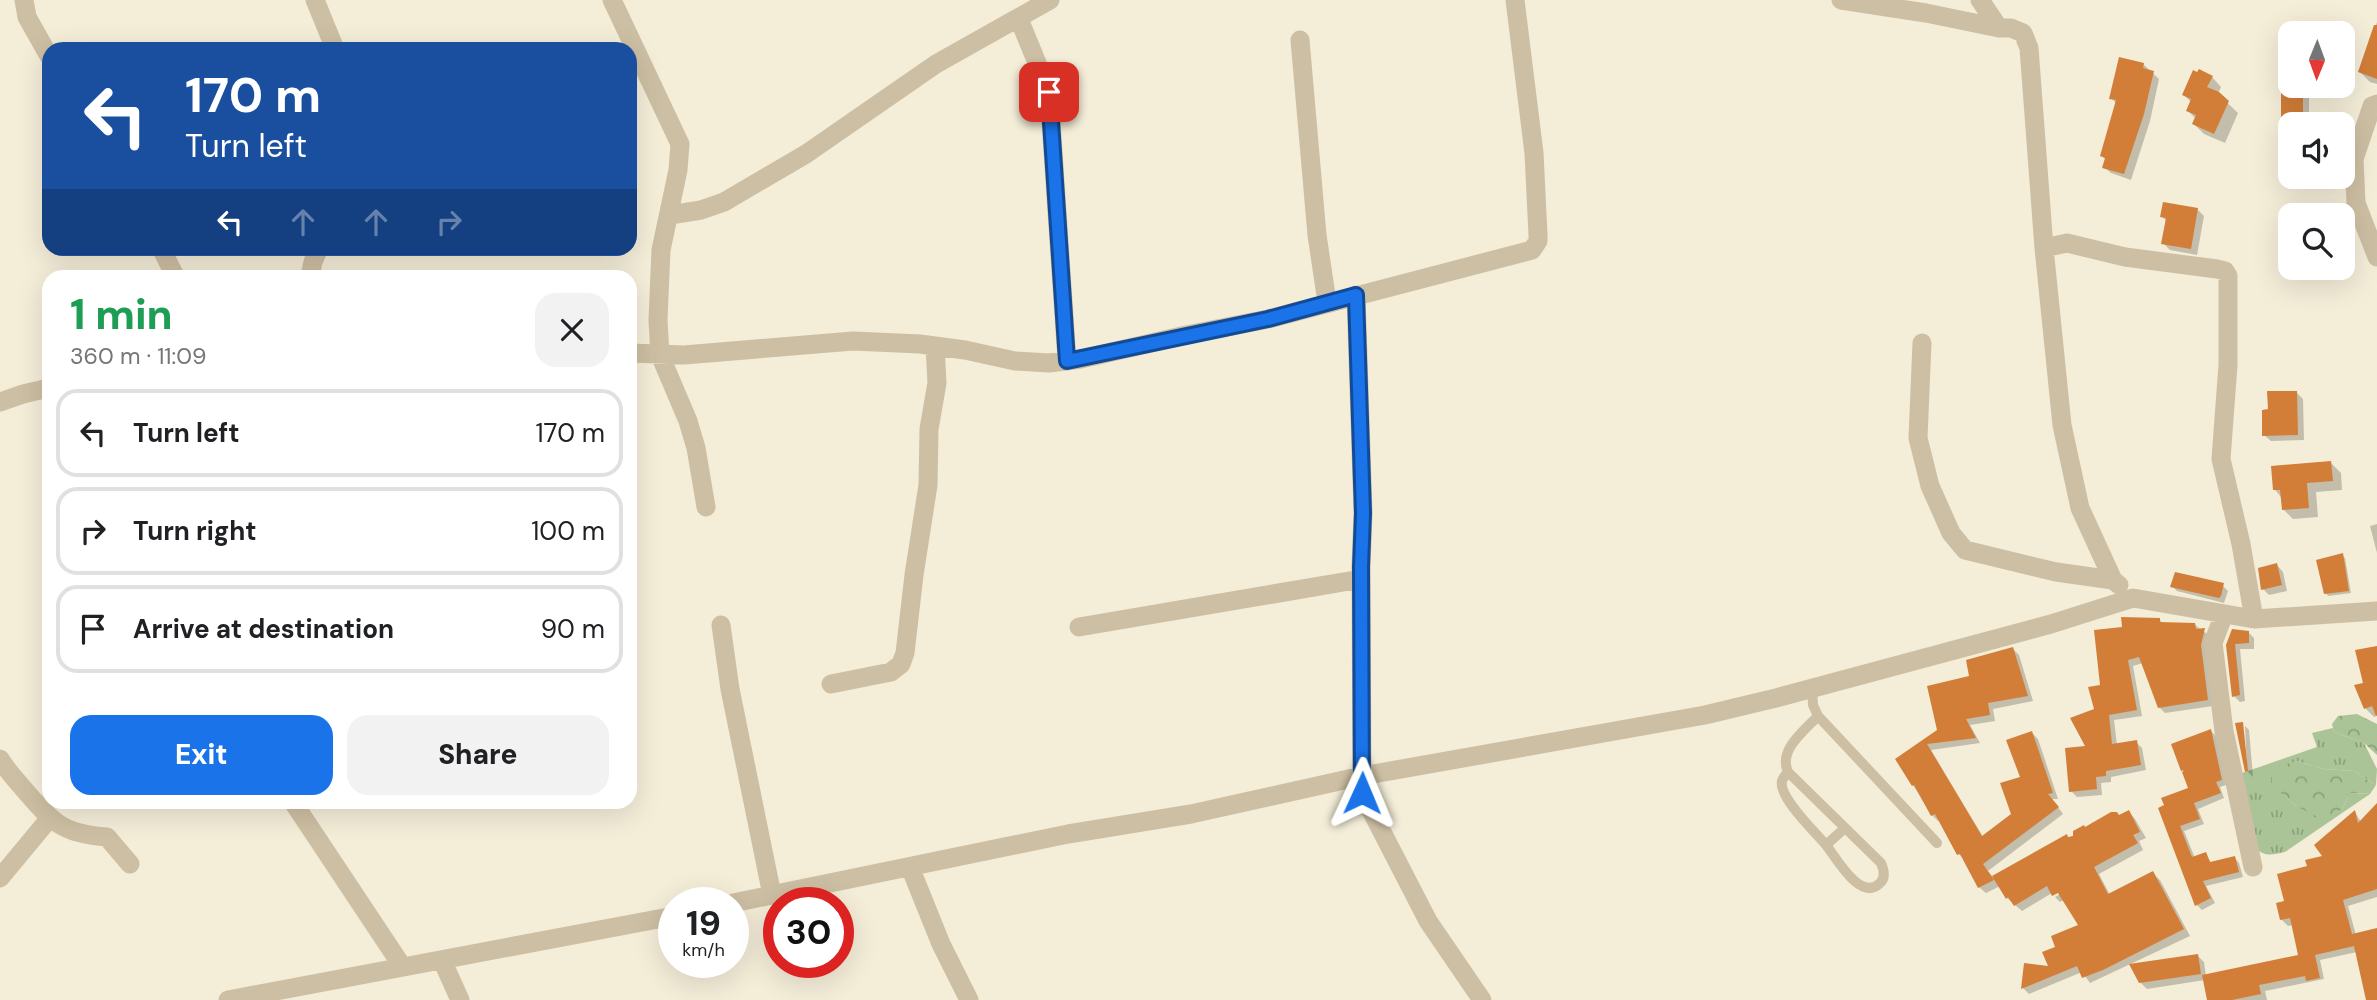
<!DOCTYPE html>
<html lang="en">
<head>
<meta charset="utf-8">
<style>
  :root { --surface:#fff; --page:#f2f2f2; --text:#202124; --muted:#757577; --line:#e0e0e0; --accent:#1a73e8 }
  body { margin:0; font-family:"DM Sans",sans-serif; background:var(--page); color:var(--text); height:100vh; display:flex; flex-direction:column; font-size:26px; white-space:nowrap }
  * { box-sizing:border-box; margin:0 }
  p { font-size:23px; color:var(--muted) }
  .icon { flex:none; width:38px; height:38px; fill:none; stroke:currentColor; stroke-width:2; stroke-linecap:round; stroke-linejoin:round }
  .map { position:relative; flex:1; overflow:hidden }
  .panel { position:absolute; left:42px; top:270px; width:595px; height:539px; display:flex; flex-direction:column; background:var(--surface); border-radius:21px; box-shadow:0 7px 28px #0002 }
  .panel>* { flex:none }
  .hud { position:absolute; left:42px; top:42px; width:595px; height:214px; border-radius:21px; box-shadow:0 7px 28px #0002; background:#1a4fa0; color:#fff; overflow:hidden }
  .needle { width:46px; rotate:181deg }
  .tools { position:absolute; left:2278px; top:21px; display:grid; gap:14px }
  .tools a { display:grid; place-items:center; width:77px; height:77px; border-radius:14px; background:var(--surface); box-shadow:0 7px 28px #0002; font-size:35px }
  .speed { position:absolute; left:658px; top:887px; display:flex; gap:14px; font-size:35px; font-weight:700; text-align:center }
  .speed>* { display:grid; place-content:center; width:91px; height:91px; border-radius:50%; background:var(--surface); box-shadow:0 7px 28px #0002; line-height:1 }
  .speed small { font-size:18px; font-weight:400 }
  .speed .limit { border:10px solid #d22; background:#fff; color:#111 }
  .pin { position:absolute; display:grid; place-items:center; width:60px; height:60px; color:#fff; margin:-30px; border-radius:14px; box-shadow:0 4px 10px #0006 }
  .me { position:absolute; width:77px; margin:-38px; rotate:1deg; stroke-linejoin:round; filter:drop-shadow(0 0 5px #0008) }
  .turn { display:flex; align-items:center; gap:24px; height:147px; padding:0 28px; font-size:32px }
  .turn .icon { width:91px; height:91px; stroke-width:2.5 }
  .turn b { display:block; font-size:49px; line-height:60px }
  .lanes { display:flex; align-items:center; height:66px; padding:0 28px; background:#0003; justify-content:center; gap:35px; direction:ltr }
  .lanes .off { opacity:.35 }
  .round { display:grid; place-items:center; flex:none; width:74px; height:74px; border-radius:21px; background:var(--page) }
  .summary { display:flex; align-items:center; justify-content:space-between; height:119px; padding:0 28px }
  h1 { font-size:42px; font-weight:800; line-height:52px; color:#1e9e55 }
  .button { display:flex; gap:14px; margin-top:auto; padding:14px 28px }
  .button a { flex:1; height:80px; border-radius:21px; background:var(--accent); color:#fff; font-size:28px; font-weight:800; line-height:80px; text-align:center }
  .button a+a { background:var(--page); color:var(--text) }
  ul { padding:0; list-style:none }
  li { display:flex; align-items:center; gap:21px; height:88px; margin:0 14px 10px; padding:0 14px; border:4px solid var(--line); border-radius:21px }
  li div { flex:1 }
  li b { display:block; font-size:26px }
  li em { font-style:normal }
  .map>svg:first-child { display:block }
  .grass { fill:url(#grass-tufts) }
  .forest { fill:url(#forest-crowns) }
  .shadow { fill:#0003 }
  .building { fill:#d27e38 }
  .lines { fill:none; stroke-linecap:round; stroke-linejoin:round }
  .service { stroke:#cdbfa3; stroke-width:10 }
  .minor { stroke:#cdbfa3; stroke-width:19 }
  .route-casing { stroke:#114b97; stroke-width:18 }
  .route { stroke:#1a73e8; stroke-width:12 }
</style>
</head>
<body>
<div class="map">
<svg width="2377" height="1000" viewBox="0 0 2377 1000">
  <defs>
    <pattern id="grass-tufts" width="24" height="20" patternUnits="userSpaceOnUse" patternTransform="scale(1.75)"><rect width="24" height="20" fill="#abc497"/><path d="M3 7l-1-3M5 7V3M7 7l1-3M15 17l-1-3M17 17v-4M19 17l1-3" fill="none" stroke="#8ca07b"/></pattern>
    <pattern id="forest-crowns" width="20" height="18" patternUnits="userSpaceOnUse" patternTransform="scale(1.75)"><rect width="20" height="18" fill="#abc497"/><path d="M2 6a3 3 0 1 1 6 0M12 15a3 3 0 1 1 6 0" fill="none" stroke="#8ca07b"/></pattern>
  </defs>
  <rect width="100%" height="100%" fill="#f4edd8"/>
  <path class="grass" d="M2333 728 2334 732 2364 743 2377 769 2376 785 2354 771 2324 769 2296 761 2271 784 2296 806 2342 809 2350 793 2370 794 2285 852C2272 855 2265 857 2255 848L2242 773 2317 747 2312 733Z"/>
  <path class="forest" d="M2357 714 2377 724V755L2364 743 2334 732 2332 724 2338 716Z
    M2296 761 2324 769 2354 771 2376 785 2370 794 2350 793 2342 809 2324 820 2296 806 2270 784 2275 768Z"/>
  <path class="shadow" d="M2377 22V84L2370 82 2360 72Z
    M2143 64 2159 79 2150 121 2131 180 2111 173 2104 167 2106 160 2102 155 2117 104 2111 98Z
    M2212 77 2221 87 2218 94 2238 113 2225 143 2204 134 2194 124 2196 119 2188 111 2191 102 2184 95Z
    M2282 78H2291V86H2309V124H2291L2289 127 2283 121Z
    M2197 209 2204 216 2197 255 2170 250 2163 243 2167 221 2162 217Z
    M2297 393 2303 399 2304 440 2271 441 2264 435 2270 411Z
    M2331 463 2341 473 2342 490 2316 492 2318 517 2293 519 2283 509 2282 498 2275 490Z
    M2377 524V553L2370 526Z
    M2342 555 2345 558 2351 593 2328 596 2326 593Z
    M2277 565 2283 572 2287 591 2269 595 2263 589Z
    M2172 586H2223L2228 591 2224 603 2177 591Z
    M2160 620 2163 624 2195 625 2210 636 2213 706 2165 713 2159 707 2143 663 2133 666 2142 716 2114 720 2117 745 2136 742 2142 748 2146 770 2111 777V782L2101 783 2102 795 2077 797 2071 791 2088 748 2102 687 2123 629Z
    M2248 632 2254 638V649H2240L2245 701 2240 702 2234 696 2227 645Z
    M2377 647V716L2374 717 2365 708V684Z
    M2013 649 2019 655 2033 701 1993 709 1995 721 1970 725 1980 743 1931 750 1983 837 2013 814 2032 733 2038 739 2058 799H2052L2063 814 1988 871 1993 877 2067 837 2069 838 2129 812 2135 819 2146 838 2139 841 2143 850 2099 874 2110 895 2153 874 2160 880 2190 936 2090 983 2082 972 2029 994 2023 988 2051 968 2057 948 2080 926 2064 900 2060 902 2055 897 2067 890 2052 893 2022 911 2007 898 2000 886 1986 893 1979 887 1965 860 1959 854 1941 820 1938 821 1932 815 1897 760 1939 731 1971 678Z
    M2245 726 2249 730 2253 777 2247 771Z
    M2211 731 2216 736 2226 785 2220 787 2224 798 2198 809 2204 824 2184 831 2195 858 2205 854 2212 864 2234 857 2239 863 2243 877 2206 886 2215 903 2202 910 2197 905 2160 809 2190 789 2183 770Z
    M2377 806V897L2348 906 2356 935 2377 930V968L2357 952 2320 960 2324 979 2265 991 2267 1000H2209L2205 980 2147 989 2140 982 2198 956 2204 962 2206 976 2300 956 2293 925 2288 926 2282 920 2286 902 2309 867 2325 857 2355 812 2361 822Z"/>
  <path class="building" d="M2374 25H2377V79L2358 72Z
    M2119 57 2144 63 2143 68 2154 71 2144 114 2124 174 2102 168 2105 158 2100 156 2116 100 2109 99Z
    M2199 69 2213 76 2207 87 2219 92 2229 101 2214 134 2192 124 2196 115 2186 111 2191 99 2182 95 2193 70 2197 72Z
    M2281 86H2303V121H2281Z
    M2163 202 2198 208 2191 249 2161 244 2166 218 2160 217Z
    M2267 391H2297L2298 435 2262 436V410L2268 409Z
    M2331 461 2333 481 2307 483 2309 508 2282 510 2280 490H2273L2271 466Z
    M2343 553 2349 591 2324 594 2316 560Z
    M2277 563 2282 585 2261 590 2258 568Z
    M2175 572 2224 583 2221 596 2219 598 2170 587Z
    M2121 617 2160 618V622L2195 623 2196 629 2205 628 2201 645 2208 700 2158 708 2139 657 2128 660 2137 710 2109 715 2112 744 2137 740 2141 765 2106 771V776L2096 777 2097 789 2069 792 2065 748 2085 746 2070 718 2094 709 2088 687 2100 685 2094 630 2122 627Z
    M2232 629 2249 631V643L2235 644 2240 695 2232 697 2226 645Z
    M2377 646V715L2376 716 2372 706 2364 709 2354 685 2363 683 2355 650Z
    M2013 647 2028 696 1988 703 1990 715 1966 719 1976 738 1927 744 1982 836 2011 814 2000 783 2020 777 2006 740 2032 731 2053 793 2048 794 2059 807 1983 864 1994 880 1978 888 1960 854 1957 855 1935 814 1931 816 1914 785 1912 786 1895 759 1937 730 1927 686 1969 676 1966 660Z
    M2243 722 2248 771 2245 772 2235 723Z
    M2211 729 2222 780 2216 782 2221 793 2194 803 2200 819 2180 826 2192 857 2206 852 2210 862 2235 856 2239 872 2203 881 2211 898 2195 906 2158 808 2164 805 2161 798 2188 788 2182 772 2185 770 2181 771 2171 744Z
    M2377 803V889L2343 900 2352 934 2377 928V1000H2366L2354 946 2315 955 2320 978 2306 981 2305 976 2259 985 2261 994 2232 1000H2207L2202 975 2298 955 2290 918 2280 920 2276 903 2284 901 2277 874 2307 866 2305 860 2322 856 2314 845 2355 810 2358 823Z
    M2129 810 2140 832 2133 835 2138 843 2094 867 2108 894 2153 871 2184 929 2103 970 2082 978 2077 966 2021 989 2024 963 2048 966 2042 952 2055 947 2051 936 2078 925 2058 893 2052 896 2047 886 2014 906 2008 897 2006 899 1992 876 2067 834 2068 837 2073 836V831L2084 825 2085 827 2111 812H2117L2119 815Z
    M2198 954 2201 974 2139 983 2129 964Z"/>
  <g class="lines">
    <path class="service" d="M1812 688 1813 705 1818 716 1937 843
      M1818 716C1804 731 1778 750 1788 772L1881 863C1884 870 1886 879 1879 884 1860 901 1837 859 1826 845
      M1788 772C1787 772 1782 780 1782 781 1778 797 1816 833 1826 845L1845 828"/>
    <path class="minor" d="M24 0 27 17 49 56
      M315 0 335 49
      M612 0 680 144 678 170 661 250 658 320 660 355 688 421 696 448 706 507
      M1841 0 1926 13 1999 28H2011L2023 33 2029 48 2044 248 2062 425 2080 508 2113 580
      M1980 0 1999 28
      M1019 19 1049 92 1067 361
      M1300 40 1317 235 1327 302
      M2377 104 2372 106 2354 159 2356 203 2377 257
      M670 215 701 210 724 202 806 154 936 64 1050 0
      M161 248 175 276
      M2044 248 2067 243 2125 257 2217 269 2225 271 2228 276V365L2221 459 2241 544 2254 619
      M310 276 313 262 319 248
      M1356 295 1363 513 1361 567 1362 793 1428 921 1482 1000
      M1922 343 1918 438 1930 486 1951 533 1965 550 2056 572 2113 580 2119 585
      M630 353 684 355 853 341 920 344 965 350 1015 361 1049 363 1081 359 1186 335 1268 319 1532 250 1538 241V235L1534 153 1515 0
      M0 402 23 394 49 388
      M2224 614 2213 643 2224 731 2253 867
      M721 625 730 689 772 895
      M1079 627 1361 579
      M831 684 891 672 901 664 905 653 914 575 928 485 929 429 937 383 935 346
      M0 759C8 772 18 782 28 794 54 824 65 834 107 837L130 864
      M293 802 402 966
      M910 867 941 944 969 1000
      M0 878 49 819
      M733 903 1068 834 1191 814 1362 776 1705 715 1776 698 2051 624 2133 598 2254 619 2377 611
      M442 960 460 1000
      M228 1000 674 916"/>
  </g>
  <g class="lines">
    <g class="route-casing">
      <path id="route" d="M1049 92 1067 361 1268 319 1356 295 1363 513 1361 567 1362 793"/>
    </g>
    <use href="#route" class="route"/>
  </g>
</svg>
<div class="tools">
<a><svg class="needle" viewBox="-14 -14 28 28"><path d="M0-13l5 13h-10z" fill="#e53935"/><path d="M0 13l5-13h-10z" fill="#757577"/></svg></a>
<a><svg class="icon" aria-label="sound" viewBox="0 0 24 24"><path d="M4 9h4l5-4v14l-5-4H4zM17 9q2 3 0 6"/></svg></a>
<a><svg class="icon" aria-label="search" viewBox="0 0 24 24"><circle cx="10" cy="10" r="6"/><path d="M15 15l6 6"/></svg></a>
</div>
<div class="speed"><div>19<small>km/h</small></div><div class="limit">30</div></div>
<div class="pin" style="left:1049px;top:92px;background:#d93025"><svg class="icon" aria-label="arrive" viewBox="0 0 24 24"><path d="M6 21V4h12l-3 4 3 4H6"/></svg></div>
<svg class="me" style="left:1362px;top:793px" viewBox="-20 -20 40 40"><path d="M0-17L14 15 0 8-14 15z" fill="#1a73e8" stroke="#fff" stroke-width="4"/></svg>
<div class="hud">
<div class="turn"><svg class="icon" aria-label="left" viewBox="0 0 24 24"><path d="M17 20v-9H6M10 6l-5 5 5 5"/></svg><div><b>170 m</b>Turn left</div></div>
<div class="lanes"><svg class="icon" aria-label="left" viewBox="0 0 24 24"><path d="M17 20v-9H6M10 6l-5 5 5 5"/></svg><svg class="icon off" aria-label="ahead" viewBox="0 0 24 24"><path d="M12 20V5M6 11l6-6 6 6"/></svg><svg class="icon off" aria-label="ahead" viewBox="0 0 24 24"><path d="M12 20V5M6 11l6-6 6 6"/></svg><svg class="icon off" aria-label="right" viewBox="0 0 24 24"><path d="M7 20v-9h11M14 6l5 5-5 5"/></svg></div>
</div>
<section class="panel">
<div class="summary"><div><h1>1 min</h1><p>360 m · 11:09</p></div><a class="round"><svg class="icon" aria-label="close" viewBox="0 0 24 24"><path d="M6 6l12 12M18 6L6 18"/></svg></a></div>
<ul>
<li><svg class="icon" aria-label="left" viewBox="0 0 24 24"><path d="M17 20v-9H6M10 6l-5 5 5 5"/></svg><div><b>Turn left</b></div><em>170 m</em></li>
<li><svg class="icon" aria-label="right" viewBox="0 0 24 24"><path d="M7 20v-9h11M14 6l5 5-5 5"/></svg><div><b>Turn right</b></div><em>100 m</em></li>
<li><svg class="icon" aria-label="arrive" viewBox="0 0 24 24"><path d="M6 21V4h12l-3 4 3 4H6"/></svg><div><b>Arrive at destination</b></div><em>90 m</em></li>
</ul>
<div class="button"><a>Exit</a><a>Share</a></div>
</section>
</div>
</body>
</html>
